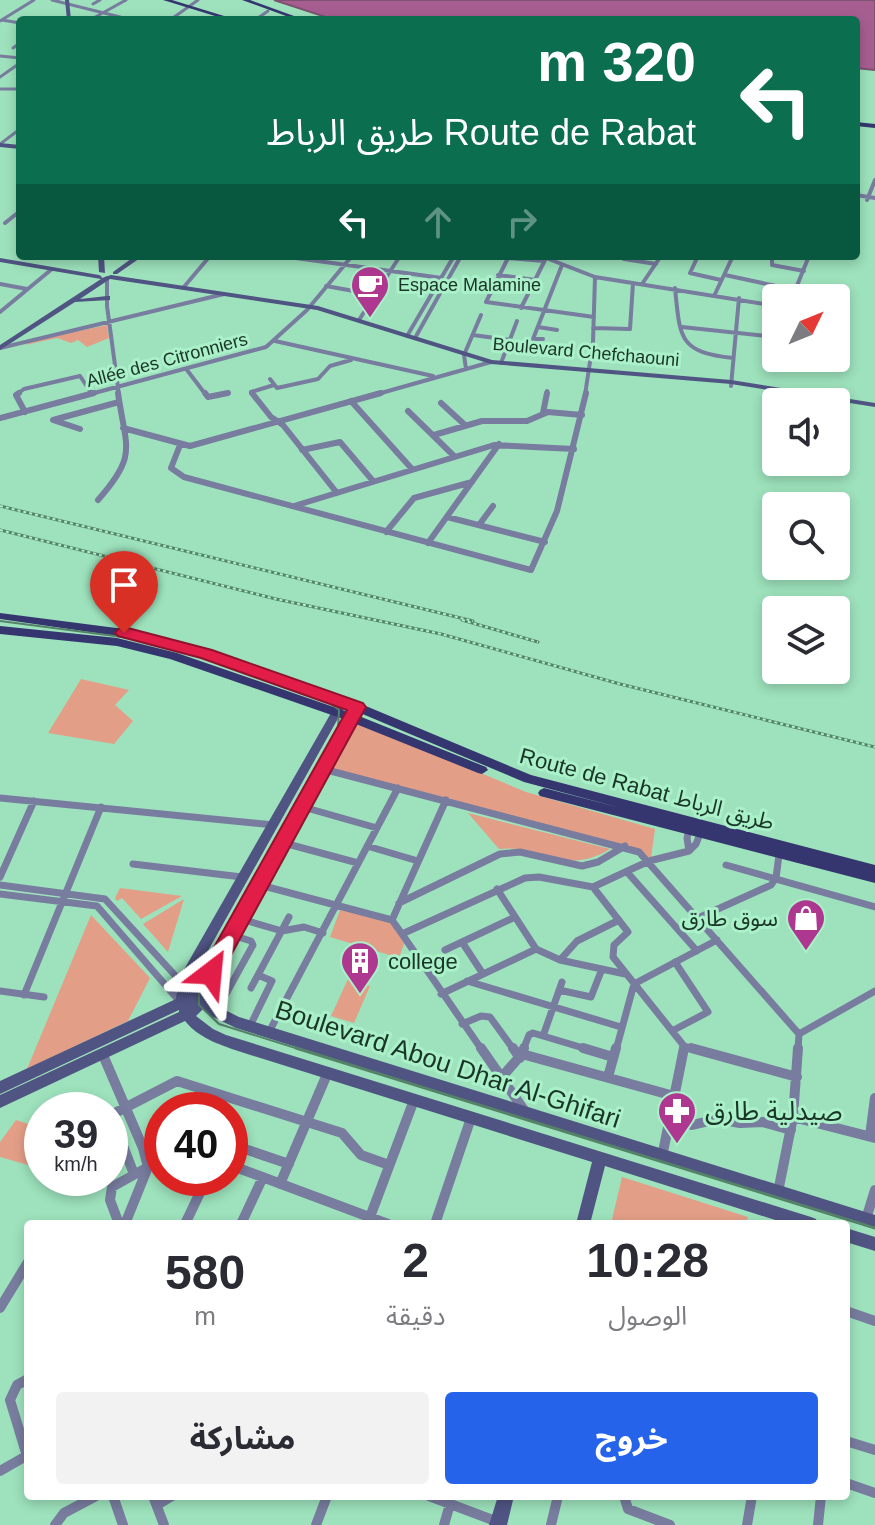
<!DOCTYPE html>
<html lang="ar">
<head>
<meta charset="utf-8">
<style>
  :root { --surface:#fff; --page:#f2f2f3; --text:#2b2b33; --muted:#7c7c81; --accent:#2563eb }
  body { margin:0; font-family:Helvetica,"Noto Sans Arabic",sans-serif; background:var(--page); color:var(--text); direction:rtl; height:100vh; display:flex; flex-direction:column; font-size:30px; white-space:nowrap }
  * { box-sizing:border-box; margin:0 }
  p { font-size:26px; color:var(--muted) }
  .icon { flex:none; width:44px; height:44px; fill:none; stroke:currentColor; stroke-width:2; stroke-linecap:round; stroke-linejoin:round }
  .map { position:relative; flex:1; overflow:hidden; direction:ltr }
  .details { position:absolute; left:24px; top:1220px; width:826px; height:280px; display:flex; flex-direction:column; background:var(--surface); border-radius:8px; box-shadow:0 4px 12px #0003; direction:rtl }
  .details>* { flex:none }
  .guide { position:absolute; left:16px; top:16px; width:844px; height:244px; border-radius:8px; box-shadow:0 4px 12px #0003; direction:rtl; background:#0b6e4f; color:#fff; overflow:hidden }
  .needle { width:52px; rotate:47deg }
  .buttons { position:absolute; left:762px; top:284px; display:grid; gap:16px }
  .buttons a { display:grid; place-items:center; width:88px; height:88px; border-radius:8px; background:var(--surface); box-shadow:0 4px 12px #0003; font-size:40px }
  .speed { position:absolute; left:24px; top:1092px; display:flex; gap:16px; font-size:40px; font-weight:700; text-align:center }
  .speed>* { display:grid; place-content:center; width:104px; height:104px; border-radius:50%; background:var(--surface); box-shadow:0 4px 12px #0003; line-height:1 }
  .speed small { font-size:20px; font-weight:400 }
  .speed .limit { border:12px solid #d22; background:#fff; color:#111 }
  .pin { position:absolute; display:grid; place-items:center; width:68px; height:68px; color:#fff; margin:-82px -34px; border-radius:50% 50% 50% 0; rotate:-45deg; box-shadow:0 0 8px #0007 }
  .pin .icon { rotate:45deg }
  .me { position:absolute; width:88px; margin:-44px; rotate:29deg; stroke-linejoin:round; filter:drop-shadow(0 0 6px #0008) }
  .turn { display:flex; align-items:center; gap:28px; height:168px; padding:0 32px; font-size:36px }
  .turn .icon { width:104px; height:104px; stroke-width:2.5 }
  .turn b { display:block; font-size:56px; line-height:68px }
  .lanes { display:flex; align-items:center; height:76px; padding:0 32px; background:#0003; justify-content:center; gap:40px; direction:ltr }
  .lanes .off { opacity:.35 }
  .eta { display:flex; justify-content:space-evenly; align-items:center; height:136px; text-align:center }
  .eta b { font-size:48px; font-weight:700; line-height:56px }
  .cta { display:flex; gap:16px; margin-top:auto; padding:16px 32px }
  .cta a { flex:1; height:92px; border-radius:8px; background:var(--accent); color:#fff; font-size:32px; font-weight:700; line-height:92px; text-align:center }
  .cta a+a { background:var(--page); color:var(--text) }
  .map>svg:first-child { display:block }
  .green { fill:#e39e87 }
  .water { fill:#a65e90; stroke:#7c5270; stroke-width:2 }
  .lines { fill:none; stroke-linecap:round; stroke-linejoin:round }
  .street-far4 { stroke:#787c9e; stroke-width:3 }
  .street-far3 { stroke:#787c9e; stroke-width:4 }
  .street-far2 { stroke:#787c9e; stroke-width:6 }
  .street-far1 { stroke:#787c9e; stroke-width:7 }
  .street { stroke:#787c9e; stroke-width:10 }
  .secondary { fill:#505483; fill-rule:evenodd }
  .primary { fill:#35366f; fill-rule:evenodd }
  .tram-far1 { stroke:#548269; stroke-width:2 }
  .tram { stroke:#548269; stroke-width:3 }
  .rail-casing { stroke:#548269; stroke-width:3 }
  .rail { stroke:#aaf0c9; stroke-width:2; stroke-dasharray:3; stroke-linecap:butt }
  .route { fill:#e11d48; stroke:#92132f; stroke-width:2 }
  .labels { text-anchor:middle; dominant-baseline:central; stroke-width:6; stroke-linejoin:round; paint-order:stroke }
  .far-poi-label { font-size:18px; fill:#193527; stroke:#aaf0c9; text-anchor:start }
  .far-street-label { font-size:18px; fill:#193527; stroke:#aaf0c9 }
  .street-label { font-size:22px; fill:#193527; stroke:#aaf0c9 }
  .poi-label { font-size:22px; fill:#193527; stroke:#aaf0c9; text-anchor:end }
  .near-street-label { font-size:26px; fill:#193527; stroke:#aaf0c9 }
  .near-poi-label { font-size:26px; fill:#193527; stroke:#aaf0c9; text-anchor:start }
</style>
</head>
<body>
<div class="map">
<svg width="875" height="1525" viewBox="0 0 875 1525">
  <rect width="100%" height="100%" fill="#9de2bc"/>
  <path class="green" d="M107 325 109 338 87 347 78 340 71 343 57 338 25 345 31 341Z
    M81 679 129 690 115 705 133 721 114 744 48 733Z
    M352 719 526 792 655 829 651 858 323 769Z
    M468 813 610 849C564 877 545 844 499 849Z
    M120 888 182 896 141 919 122 898 117 901 115 898Z
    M184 899 168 952 143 924Z
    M340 910 392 920 404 944 399 958 330 937Z
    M91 915 150 978 128 1021 27 1069Z
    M348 979 370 986 354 1023 331 1016Z
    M16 1120 42 1128V1169L0 1157V1142Z
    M622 1177 748 1217 746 1224H611Z"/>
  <path class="water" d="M274 0H875V70L856 68V20H335Z"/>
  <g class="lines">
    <path class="street-far4" d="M52 0 132 20
      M93 4 100 0
      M2 20 20 23
      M90 20 126 0
      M170 20 198 0
      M255 20 268 11
      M0 21 34 0
      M13 48 20 43
      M0 56 20 58
      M0 77 20 63
      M0 89H20
      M856 136V140
      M0 144 20 129"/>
    <path class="street-far3" d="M856 195 875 198
      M867 200 875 180
      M5 223 20 211
      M281 256 442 278
      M541 256 595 277 776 306
      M698 256 690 273 721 280
      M772 256V265L804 271
      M624 259 656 264
      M544 261 508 258 486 302 594 317
      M498 275 535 280
      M725 275 795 290
      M107 278V306L119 395
      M0 284 27 289
      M642 284 661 256
      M326 286 376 295
      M183 288 210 256
      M675 288C680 339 679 352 733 358
      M715 294 733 256
      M792 298 809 256
      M521 308 545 260
      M0 312 52 269
      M359 320 400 256
      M538 327 557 330
      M682 327 776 337
      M593 328 630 329 633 283
      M473 335 510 340
      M407 336 454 256
      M415 338 461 256
      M543 339H533L562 265
      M275 341 433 376
      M0 348 224 294
      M501 363 517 321
      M466 369 464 355 481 315
      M187 370 206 395
      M270 379 277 388 318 379 330 366 351 360
      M731 386 739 298
      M16 395 24 389 80 376 92 394
      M87 395 266 347 307 310 352 256
      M219 395 228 393
      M253 395 251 392 274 385
      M374 395 491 362
      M546 395 547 391
      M585 395 593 342 595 277"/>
    <path class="street-far2" d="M19 393 16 395 25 412
      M205 393 208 397 228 393
      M252 393 271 417 283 425 337 493
      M351 401 412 469
      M441 403 465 425
      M408 411 454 456
      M543 413 547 393
      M0 418 94 393
      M123 428 190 446 381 393
      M80 429 53 420 119 402
      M434 435 482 421H527L548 412 582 415
      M180 445 171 468 184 477 531 570 557 511 586 393
      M302 450 340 442 373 481
      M98 500C138 455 126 449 118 393
      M294 506 494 445 574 449
      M447 517 545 542
      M479 525 493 506
      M386 532 414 498 472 482
      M428 543 499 444"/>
    <path class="street-far1" d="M323 769 639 852 799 1034
      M0 798 274 825
      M303 807 377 828
      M284 843 358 863
      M367 846 418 861
      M689 851 687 838 690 826
      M133 864 242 877
      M726 865 875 907
      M627 872 697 951
      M0 877 34 801
      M0 885 105 899 183 984
      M260 885 392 920 402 934
      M593 887 628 932 614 945 613 957 684 1046 683 1050
      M497 889 536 949
      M0 894 97 906 180 1002
      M399 903 500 854 520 852 582 866 598 862 625 846
      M698 918 771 885 776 878 779 855
      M241 919 282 931 304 927 323 933
      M392 920 446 800
      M462 942 483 974
      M445 950 515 917
      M560 960 577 941 619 920
      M467 981 621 1027
      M251 988 289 917
      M559 990 591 997 602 969
      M0 991 44 997
      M441 994 536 949 560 960 625 974
      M24 995 101 807
      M216 1012 253 945 251 941 232 935
      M462 1024 481 1016 490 1017 514 1050
      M250 1026 272 981 258 975
      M672 1031 708 1012 675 962
      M269 1032 398 788
      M543 1036 562 982
      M684 1046 698 1050
      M482 1050 402 934 525 878 539 877 593 887 649 861 689 851 696 844 702 829
      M523 1050 529 1035 533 1033 590 1050
      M616 1050 634 984 717 940
      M798 1050 799 1034 875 991"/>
    <path class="street" d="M481 1048 524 1110
      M513 1048 520 1058
      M583 1048 613 1057
      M691 1048 797 1077
      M522 1054 524 1048
      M103 1055 143 1148 148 1167 125 1224
      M608 1077 616 1048
      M501 1078 522 1054 674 1096
      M793 1117 875 1138
      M669 1119 692 1125 718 1119 740 1123 763 1122 791 1130
      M870 1136 875 1098
      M230 1144 289 1164
      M143 1148 162 1140
      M662 1157 684 1048
      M230 1165 388 1224
      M134 1174 111 1115 177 1081 342 1133 361 1155 389 1165
      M280 1184 328 1072
      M778 1192 793 1117 798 1048
      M370 1217 414 1100
      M866 1219 875 1190
      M119 1224 110 1200 112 1187 148 1167
      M185 1224 207 1178
      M241 1224 263 1177
      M435 1224 471 1118
      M0 1308 28 1262
      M846 1311 875 1321
      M846 1441 875 1450
      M27 1456 10 1400 17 1385 28 1379
      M0 1471 28 1455
      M846 1483 875 1493
      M113 1496 123 1525
      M153 1496 164 1525
      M429 1496 498 1522
      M624 1496 628 1509 670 1525
      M157 1505 172 1496
      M55 1525 64 1513 96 1496
      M316 1525 327 1496
      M444 1525 450 1504
      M551 1525 558 1496
      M747 1525 752 1496
      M818 1525 821 1496"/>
    <path class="secondary" d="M65 0H69L71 20H67Z
      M0 143 20 145V149L0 147Z
      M98 256H104L105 273 99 272Z
      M135 256H143L117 274H113V272Z
      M0 258 99 275 101 276 102 278 111 275 318 306 492 360 731 380 875 403V407L731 384 491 364 317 310 110 279 80 299 107 296H110V300L75 302 0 350V345L101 279 0 262Z
      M340 702 345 706 190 983 199 990 207 969 352 707 353 704H361L362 707 217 974 210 999 221 1008 239 1017 875 1215V1229L236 1028 211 1016 203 1009 196 1016 213 1029 226 1035 811 1217 816 1219 818 1224H788L605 1166 590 1224H576L592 1162 238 1051C218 1044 199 1038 185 1021L0 1108V1095L179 1012V1010L0 1094V1081L176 999 178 980 335 706Z
      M846 1228 875 1237V1251L846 1242Z
      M498 1496H514L507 1525H489Z"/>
    <path class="primary" d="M163 0H172L237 20H228Z
      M242 0H250L305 20H297Z
      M856 122 875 124V128L856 126Z
      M0 613 124 629 210 651 361 704 531 775 875 865V883L540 796 538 793 540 790 544 788 621 808 524 782 353 710 203 657 124 637 0 619Z
      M0 626 117 638 177 653 354 714 486 767 488 770 482 774 478 773 346 720 170 659 117 646 0 634Z"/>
    <path class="tram-far1" d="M0 621 153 641 323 698 339 710 338 729 199 991V1005L219 1024 302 1050"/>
    <path class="tram" d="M296 1048 875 1228"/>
    <g class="rail-casing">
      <path id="rail" d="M0 506 473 621
        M0 530 276 599 441 634 620 684 875 747
        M462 620 538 642"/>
    </g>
    <use href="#rail" class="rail"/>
  </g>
  <path class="route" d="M124 627 212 650 363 703 366 707 218 979 211 982 203 979 200 973 203 967 347 710 201 658 118 636 115 633 118 629Z"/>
  <defs>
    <g id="cafe-pin" transform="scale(2)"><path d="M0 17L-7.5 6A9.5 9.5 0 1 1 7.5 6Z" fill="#ae3890" stroke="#aaf0c9"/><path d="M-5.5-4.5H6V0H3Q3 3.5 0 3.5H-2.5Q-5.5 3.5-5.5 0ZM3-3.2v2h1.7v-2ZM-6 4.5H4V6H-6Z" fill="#fff"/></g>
    <g id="shop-pin" transform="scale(2)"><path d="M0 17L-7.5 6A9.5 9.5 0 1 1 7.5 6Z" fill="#ae3890" stroke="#aaf0c9"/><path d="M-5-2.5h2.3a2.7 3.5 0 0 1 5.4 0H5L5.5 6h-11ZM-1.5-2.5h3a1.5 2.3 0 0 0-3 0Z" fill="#fff"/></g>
    <g id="building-pin" transform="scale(2)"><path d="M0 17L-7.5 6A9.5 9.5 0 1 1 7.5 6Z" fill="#ae3890" stroke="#aaf0c9"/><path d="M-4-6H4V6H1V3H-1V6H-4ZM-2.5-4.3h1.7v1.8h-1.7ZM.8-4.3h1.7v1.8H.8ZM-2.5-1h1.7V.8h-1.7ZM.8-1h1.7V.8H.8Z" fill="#fff"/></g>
    <g id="pharmacy-pin" transform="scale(2)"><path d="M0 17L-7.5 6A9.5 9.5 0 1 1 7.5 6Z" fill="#ae3890" stroke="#aaf0c9"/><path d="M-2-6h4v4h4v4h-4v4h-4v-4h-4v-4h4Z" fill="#fff"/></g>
  </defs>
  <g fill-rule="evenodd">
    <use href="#cafe-pin" x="370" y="285"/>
    <use href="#shop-pin" x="806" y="918"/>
    <use href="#building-pin" x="360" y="961"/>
    <use href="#pharmacy-pin" x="677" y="1111"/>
  </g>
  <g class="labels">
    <g class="far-poi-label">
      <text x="398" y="285">Espace Malamine</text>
    </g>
    <g class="far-street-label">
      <text transform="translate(586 352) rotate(5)">Boulevard Chefchaouni</text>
      <text transform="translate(167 360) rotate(-15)">Allée des Citronniers</text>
    </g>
    <g class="street-label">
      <text transform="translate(647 789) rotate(15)">Route de Rabat طريق الرباط</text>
    </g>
    <g class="poi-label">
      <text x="778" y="918">سوق طارق</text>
      <text x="388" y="961" text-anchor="start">college</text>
    </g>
    <g class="near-street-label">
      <text transform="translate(448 1064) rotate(18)">Boulevard Abou Dhar Al-Ghifari</text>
    </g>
    <g class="near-poi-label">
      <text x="705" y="1111">صيدلية طارق</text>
    </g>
  </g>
</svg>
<div class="buttons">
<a><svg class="needle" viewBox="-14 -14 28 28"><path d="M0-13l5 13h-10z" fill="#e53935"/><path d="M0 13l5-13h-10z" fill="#7c7c81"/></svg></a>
<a><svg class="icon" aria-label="sound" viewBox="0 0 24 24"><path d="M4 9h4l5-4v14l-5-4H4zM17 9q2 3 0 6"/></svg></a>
<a><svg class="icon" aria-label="search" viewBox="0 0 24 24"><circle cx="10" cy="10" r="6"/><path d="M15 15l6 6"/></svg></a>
<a><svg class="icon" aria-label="layers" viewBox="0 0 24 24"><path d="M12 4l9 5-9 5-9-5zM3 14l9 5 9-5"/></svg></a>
</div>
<div class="speed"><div>39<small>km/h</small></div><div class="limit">40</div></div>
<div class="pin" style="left:124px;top:633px;background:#d93025"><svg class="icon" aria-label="arrive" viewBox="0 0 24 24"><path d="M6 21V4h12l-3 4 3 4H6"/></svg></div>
<svg class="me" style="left:211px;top:973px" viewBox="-20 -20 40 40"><path d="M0-17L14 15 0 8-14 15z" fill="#e11d48" stroke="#fff" stroke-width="4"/></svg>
<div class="guide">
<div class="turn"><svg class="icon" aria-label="left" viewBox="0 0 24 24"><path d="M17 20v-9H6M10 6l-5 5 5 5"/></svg><div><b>320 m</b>Route de Rabat طريق الرباط</div></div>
<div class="lanes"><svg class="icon" aria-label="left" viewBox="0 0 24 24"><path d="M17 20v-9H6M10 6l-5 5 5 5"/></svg><svg class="icon off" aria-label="ahead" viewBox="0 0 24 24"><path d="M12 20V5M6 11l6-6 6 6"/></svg><svg class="icon off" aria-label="right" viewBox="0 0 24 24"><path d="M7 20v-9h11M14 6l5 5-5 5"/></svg></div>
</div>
<section class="details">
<div class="eta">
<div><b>10:28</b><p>الوصول</p></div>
<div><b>2</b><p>دقيقة</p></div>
<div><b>580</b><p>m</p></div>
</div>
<div class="cta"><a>خروج</a><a>مشاركة</a></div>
</section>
</div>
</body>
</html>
